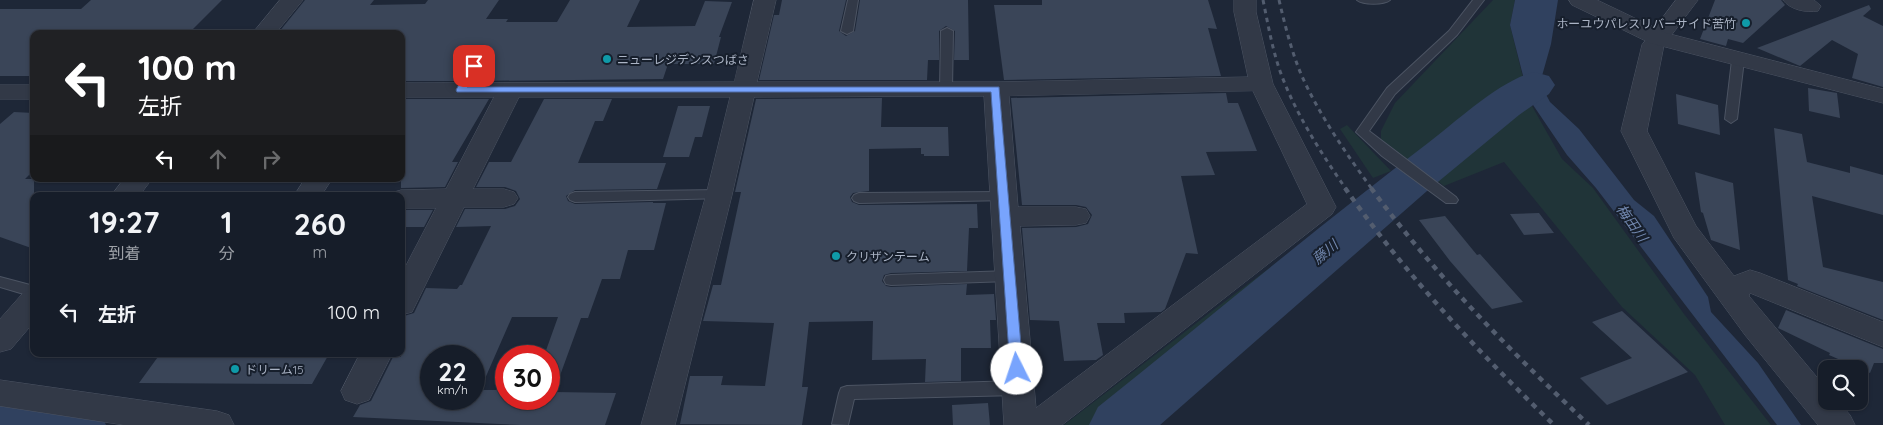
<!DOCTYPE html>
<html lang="ja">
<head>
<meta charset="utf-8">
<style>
  :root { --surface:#161d29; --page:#1f2631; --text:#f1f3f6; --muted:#9ea2a8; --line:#353b46 }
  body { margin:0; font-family:Quicksand,"Noto Sans JP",sans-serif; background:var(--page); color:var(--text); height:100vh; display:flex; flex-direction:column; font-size:19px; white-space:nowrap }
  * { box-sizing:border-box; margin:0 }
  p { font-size:16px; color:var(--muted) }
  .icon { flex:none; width:28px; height:28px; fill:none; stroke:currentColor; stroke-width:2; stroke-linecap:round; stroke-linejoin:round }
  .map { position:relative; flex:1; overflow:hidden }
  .drawer { position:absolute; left:30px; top:192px; width:375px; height:165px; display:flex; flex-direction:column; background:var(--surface); border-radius:10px; box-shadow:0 1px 4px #0004,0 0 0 1px var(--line) }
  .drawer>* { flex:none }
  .guide { position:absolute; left:30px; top:30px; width:375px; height:152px; border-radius:10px; box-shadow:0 1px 4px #0004,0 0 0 1px var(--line); background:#202124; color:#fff; overflow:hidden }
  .buttons { position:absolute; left:1818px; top:360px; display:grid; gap:10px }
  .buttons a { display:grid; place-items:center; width:50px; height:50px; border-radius:10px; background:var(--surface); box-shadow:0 1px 4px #0004,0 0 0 1px var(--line); font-size:25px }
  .speed { position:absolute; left:420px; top:345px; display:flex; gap:10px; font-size:25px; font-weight:700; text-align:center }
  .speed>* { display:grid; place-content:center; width:65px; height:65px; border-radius:50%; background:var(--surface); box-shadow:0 1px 4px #0004,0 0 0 1px var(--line); line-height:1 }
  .speed small { font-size:12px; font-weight:400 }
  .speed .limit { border:8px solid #d22; background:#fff; color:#111 }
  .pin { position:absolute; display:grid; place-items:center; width:42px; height:42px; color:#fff; margin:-21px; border-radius:10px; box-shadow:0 2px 8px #0006 }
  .me { position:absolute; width:55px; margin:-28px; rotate:356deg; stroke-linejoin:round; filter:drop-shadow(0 0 4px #0008) }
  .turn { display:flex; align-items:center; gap:18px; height:105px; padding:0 25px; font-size:22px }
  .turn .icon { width:65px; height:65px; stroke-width:2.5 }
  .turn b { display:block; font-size:35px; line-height:42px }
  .lanes { display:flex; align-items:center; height:48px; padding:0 25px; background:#0003; justify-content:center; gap:25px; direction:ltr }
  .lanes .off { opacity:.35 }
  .eta { display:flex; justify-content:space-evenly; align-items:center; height:85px; text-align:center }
  .eta b { font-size:30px; font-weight:800; line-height:35px }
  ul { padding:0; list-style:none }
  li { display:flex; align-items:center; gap:15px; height:70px; padding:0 25px }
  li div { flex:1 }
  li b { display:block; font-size:19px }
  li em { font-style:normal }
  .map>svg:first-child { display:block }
  .green { fill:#203438 }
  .water { fill:#30415f }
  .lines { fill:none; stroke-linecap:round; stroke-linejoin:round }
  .river { fill:#30415f; fill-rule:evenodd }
  .building { fill:#3a4558; fill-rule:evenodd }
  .service-casing { stroke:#4c5463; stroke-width:2 }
  .minor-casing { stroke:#4c5463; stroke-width:1 }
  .tertiary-casing { stroke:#4c5463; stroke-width:1 }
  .service { fill:#323947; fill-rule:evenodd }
  .minor { fill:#323947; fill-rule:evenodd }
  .tertiary { fill:#323947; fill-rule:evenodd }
  .rail-far1 { stroke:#535d6f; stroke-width:3; stroke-dasharray:4.5 4.5; stroke-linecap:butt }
  .rail { stroke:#535d6f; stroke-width:4.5; stroke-dasharray:5.5 5.5; stroke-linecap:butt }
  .route { fill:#78a4fd; stroke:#4e6ba4 }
  .culture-dot { fill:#0f9aa8; stroke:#171f2c; stroke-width:2 }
  .labels { text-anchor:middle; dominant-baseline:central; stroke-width:4; stroke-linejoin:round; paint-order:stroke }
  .poi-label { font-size:12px; fill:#abb4c5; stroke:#171f2c; text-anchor:start }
  .water-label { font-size:14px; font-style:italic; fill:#7288af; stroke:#171f2c }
</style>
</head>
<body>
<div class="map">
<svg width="1883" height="425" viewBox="0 0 1883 425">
  <rect width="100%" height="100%" fill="#1e2737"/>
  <path class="green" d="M1493 0H1515L1510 25 1524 82 1411 162 1381 139V131L1395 103Z
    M1528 99 1562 159 1593 188 1684 314 1771 425H1725L1695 375 1622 307 1504 162 1444 186 1429 174 1507 108Z
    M1347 125 1391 171 1373 178 1340 129Z
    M1323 230 1332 231 1339 236 1101 425H1064L1212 311 1304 242Z"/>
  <path class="water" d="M1515 0H1558L1551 44 1540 83 1550 102 1579 129 1634 200 1654 216 1708 297 1711 312 1758 363 1801 425H1777L1596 188 1567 155 1529 99 1510 25Z"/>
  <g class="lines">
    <path class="river" d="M1534 72 1549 76 1555 85 1549 94 1519 115 1427 191 1160 425H1089L1098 407C1208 319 1316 228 1428 143 1457 121 1499 81 1534 72Z
      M0 389 76 400 97 407 106 425H0Z"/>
  </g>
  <path class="building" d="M91 0H222L188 34H34V76H0V9H81Z
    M305 0H374L370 5 425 4 428 0H499L486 19H508L506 22H557L570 0H640L627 27 695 26 705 1 732 2 719 37H721L714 64H668L663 79 474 81 489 55 488 52 480 49 473 53 458 81H401V34H302L303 32H279Z
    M782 0H846L839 31 846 36 855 31 860 0H968L969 60H954L955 31 946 26 939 31V60H928L927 80H759L774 15H779Z
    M1042 0H1208L1217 29 1208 28 1221 76 1004 80 994 5H1042Z
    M1715 0H1781L1785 5 1743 43 1728 39 1726 46 1700 39Z
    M1869 5 1871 9 1863 16 1883 26V87L1852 78 1858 54 1832 40 1800 66 1757 48Z
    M1808 88 1837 93 1840 118 1809 111Z
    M1226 93 1228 103H1238L1257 151 1206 152 1215 175 1181 176 1198 254 1186 253 1165 309 1161 312 1124 313 1125 323H1097L1103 355 1096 360 1064 361 1059 321 1030 320 1022 228 1076 227 1088 224 1092 215 1086 207 1076 205H1022L1011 98Z
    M1676 94 1718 105 1720 135 1678 124Z
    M882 98 881 127H948L949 156H924V154H921V148L869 149V191L853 193 850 197 852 202 859 205 977 204 978 228H969L967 271 891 273 884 275 882 281 886 286 891 287 967 284 966 295 994 294 996 320H990L991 348H961V381L925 382 926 359 872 360 873 321 809 322 802 387H808L802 425 680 424 690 376H723L721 385 765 386 774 323 703 321 713 285H721L741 192H735L756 99Z
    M401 99H489L452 162H458L445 187 401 188Z
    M544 99H612L603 121H595L578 163H666L657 189 575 190 566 196 568 201 575 204 653 202V203H666L654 250H628L620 279H602L588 318H581L554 392 616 393 605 425H521L353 417 360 405 371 401 393 357H401V321L404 316 414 313 426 288 457 289 460 285H462L491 226 456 227 465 209H505L515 206 520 199 516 191 505 187H476L489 162H511ZM512 317H558L544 356H549V399H506V390H480ZM431 356H474V399H431Z
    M678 106H710L702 137H695L689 157H663Z
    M14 112 34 113V170L25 179H34V249L0 237V124Z
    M1774 128 1802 134 1807 162 1850 173V166L1883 175V215L1812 196 1823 267 1883 282V320L1797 286 1798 284 1788 280Z
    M1695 172 1733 183 1740 250 1711 240 1703 213 1701 212Z
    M401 210H433L424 227H401Z
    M1539 213 1554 233 1524 235 1510 214Z
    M1445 216 1477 255 1480 254 1523 302 1492 309 1450 261 1419 220Z
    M1786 310 1883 349V363H1874L1870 373 1829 355 1830 353 1778 328Z
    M1622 311 1688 372 1607 405 1580 378 1632 358 1592 322Z
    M160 354H329L312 384 139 383Z
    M988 403 990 425H953L952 405Z"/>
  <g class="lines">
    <g class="service-casing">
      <path id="service" d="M848 0H858L853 31 847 34 841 31Z
        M1357 0H1390C1384 5 1363 5 1357 0Z
        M1473 0H1484L1457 35 1395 94 1369 131 1456 197 1458 200 1456 203H1446L1382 156 1356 132 1387 88 1449 31Z
        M947 28 953 31 952 89 946 93 940 89 941 31Z
        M481 51 487 54 467 90 461 94 457 93 455 90 475 54Z
        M1738 57 1744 60 1737 119 1731 123 1725 119 1732 60Z
        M719 190 724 192 726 195 724 198 575 202 570 200 568 197 570 194 575 192Z
        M1004 192 1009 194 1011 197 1009 200 859 203 854 201 852 198 854 195 859 193Z
        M1010 271 1015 272 1017 276 1015 280 1010 281 891 285 886 284 884 280 886 276 891 275Z
        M0 277 34 286V297L0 287Z
        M1018 381 1024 383 1026 388 1024 393 1018 395 854 399 848 425 832 424 839 393 841 388 847 386Z"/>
    </g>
    <g class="minor-casing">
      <path id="minor" d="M754 0H776L757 82H996L1248 77 1234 12V0H1256V12L1273 84 1336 207 1332 214 1062 425H1004L984 96 754 97 732 195 675 425H641L706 195 730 97H519L473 189H504L514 192 518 198 514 204 504 207H464L412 312 401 315V275L436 208H401V196H389L391 193 401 190 446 189 494 97H401V83L734 82ZM1253 91 1307 204 1036 408 1020 226 1076 225 1086 223 1090 216 1086 209 1076 207H1018L1009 96Z
        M1676 0H1698L1664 45 1647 131 1696 226 1734 276 1750 270 1760 273 1883 322V347L1750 293 1749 296 1826 388V401H1838L1850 415 1855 425H1818L1745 335 1674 238 1621 131 1642 45Z
        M1783 0H1814L1821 6 1818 11C1807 13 1790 10 1783 0Z
        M0 85H34V99H0Z
        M305 179H332L321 196H294Z
        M360 354H392L369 400 357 404 345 400 341 391Z
        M0 380 217 411 229 415 234 425H124L0 406Z"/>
    </g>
    <g class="tertiary-casing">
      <path id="tertiary" d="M280 0H303L275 34H252Z
        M1569 0H1597L1666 33 1883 89V103L1650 43 1572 5Z
        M124 179H152L139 196H111Z
        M34 290V322L11 349 0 352V319L23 293Z"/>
    </g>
    <use href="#service" class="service"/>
    <use href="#minor" class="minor"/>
    <use href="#tertiary" class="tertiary"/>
    <path class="rail-far1" d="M1263 0C1268 24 1272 48 1280 71 1295 113 1321 153 1346 189
      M1279 0C1285 25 1291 50 1301 74 1318 113 1347 155 1372 189"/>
    <path class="rail" d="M1345 188C1406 275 1477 351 1554 425
      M1371 188C1435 275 1510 351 1589 425"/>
  </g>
  <path class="route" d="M474 63 479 66 467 87H999L1023 369 1021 373 1017 375 1012 373 1010 369 991 92H457L456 90 469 66Z"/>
  <g class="culture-dot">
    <circle cx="1746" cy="23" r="5"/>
    <circle cx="607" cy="59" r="5"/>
    <circle cx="836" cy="256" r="5"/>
    <circle cx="235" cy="369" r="5"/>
  </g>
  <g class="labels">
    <g class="poi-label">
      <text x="1736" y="23" text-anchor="end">ホーユウパレスリバーサイド苦竹</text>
      <text x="617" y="59">ニューレジデンスつばさ</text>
      <text x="846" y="256">クリザンテーム</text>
      <text x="245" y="369">ドリーム15</text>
    </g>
    <g class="water-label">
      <text transform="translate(1632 223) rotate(55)">梅田川</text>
      <text transform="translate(1325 252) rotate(-40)">藤川</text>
    </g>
  </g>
</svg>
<div class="buttons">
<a><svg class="icon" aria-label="search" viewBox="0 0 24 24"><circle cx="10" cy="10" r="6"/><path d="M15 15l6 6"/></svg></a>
</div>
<div class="speed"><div>22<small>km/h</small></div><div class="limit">30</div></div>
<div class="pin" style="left:474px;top:66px;background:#d93025"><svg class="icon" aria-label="arrive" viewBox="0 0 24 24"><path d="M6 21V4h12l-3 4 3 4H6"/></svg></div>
<svg class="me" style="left:1017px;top:369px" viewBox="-20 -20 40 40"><circle r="19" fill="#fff"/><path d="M0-13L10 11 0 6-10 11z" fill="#78a4fd"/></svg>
<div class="guide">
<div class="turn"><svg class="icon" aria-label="left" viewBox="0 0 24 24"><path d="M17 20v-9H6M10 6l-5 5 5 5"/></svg><div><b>100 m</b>左折</div></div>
<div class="lanes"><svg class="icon" aria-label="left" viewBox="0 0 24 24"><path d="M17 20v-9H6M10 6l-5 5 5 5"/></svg><svg class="icon off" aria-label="ahead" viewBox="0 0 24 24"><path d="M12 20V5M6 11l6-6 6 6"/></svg><svg class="icon off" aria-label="right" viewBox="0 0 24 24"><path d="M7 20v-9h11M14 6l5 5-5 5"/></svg></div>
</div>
<section class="drawer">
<div class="eta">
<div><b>19:27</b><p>到着</p></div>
<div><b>1</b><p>分</p></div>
<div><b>260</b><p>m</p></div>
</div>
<ul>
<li><svg class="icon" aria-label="left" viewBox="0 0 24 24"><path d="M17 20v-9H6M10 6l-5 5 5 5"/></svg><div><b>左折</b></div><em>100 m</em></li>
</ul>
</section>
</div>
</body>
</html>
